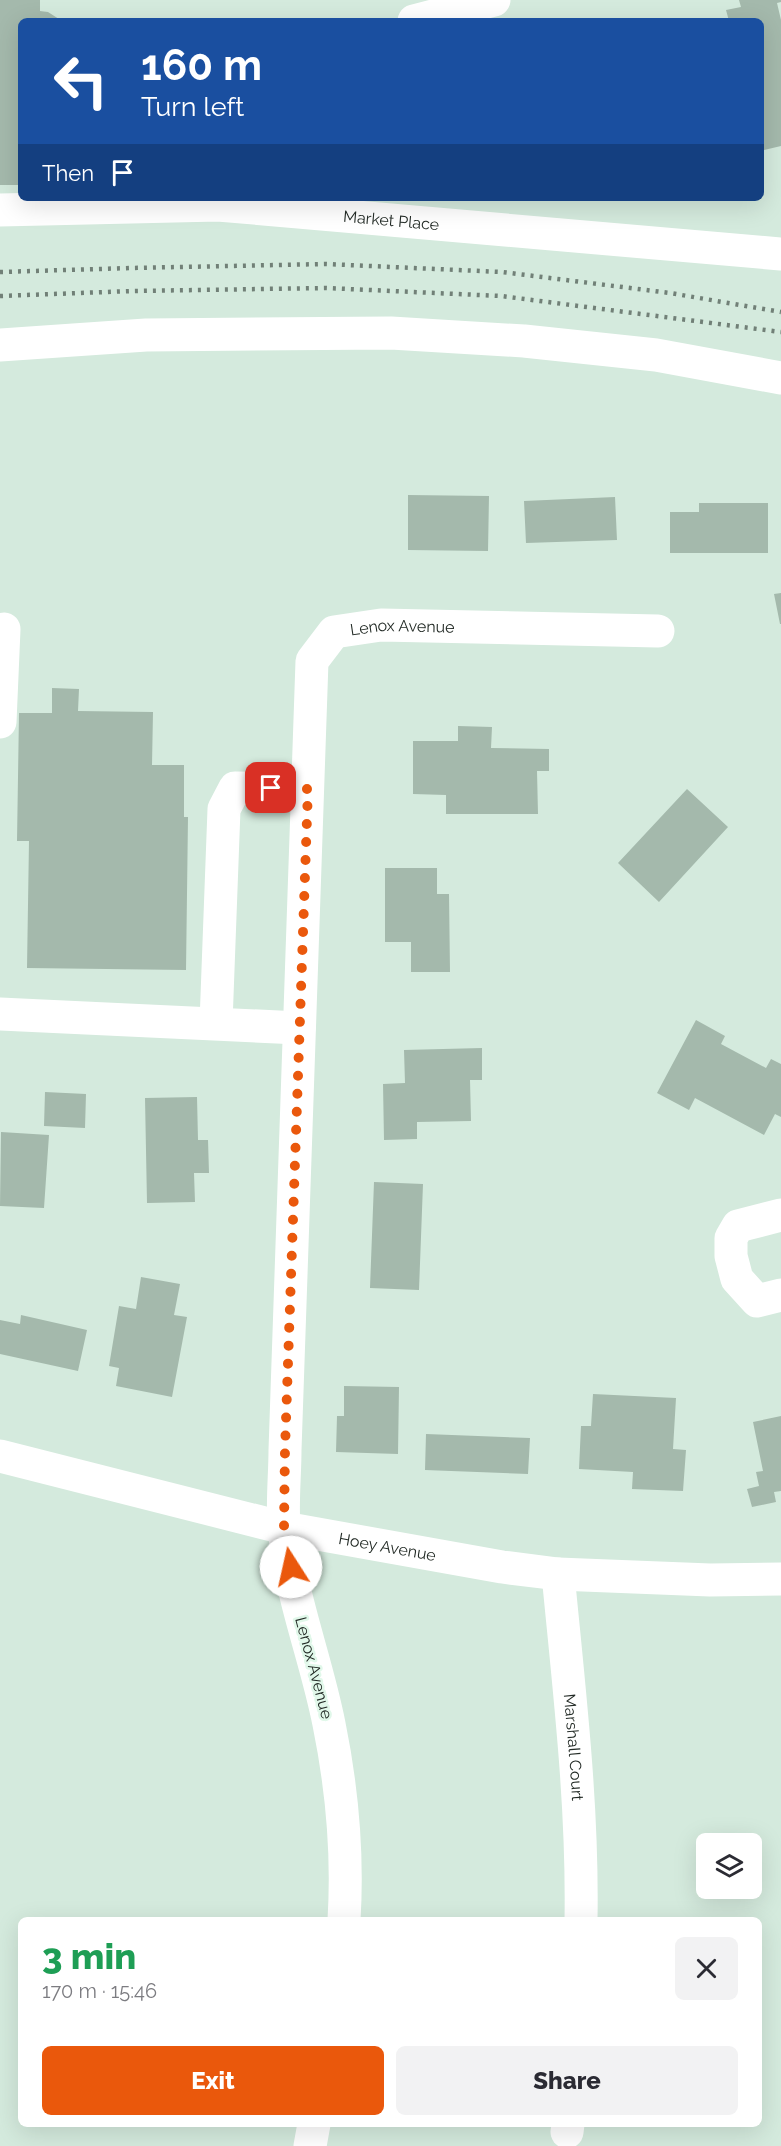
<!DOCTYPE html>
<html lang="en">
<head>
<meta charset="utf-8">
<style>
  :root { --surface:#fff; --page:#f2f2f3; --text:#2b2b33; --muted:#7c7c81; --accent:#ea580c }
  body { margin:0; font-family:Raleway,sans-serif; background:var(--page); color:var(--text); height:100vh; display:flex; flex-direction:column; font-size:22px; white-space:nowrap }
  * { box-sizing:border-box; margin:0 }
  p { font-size:20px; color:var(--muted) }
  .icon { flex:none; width:33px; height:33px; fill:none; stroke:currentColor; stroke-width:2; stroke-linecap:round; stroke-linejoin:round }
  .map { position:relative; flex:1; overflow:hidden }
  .sheet { position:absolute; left:18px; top:1917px; width:744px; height:210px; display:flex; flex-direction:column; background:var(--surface); border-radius:9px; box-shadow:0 6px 24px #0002 }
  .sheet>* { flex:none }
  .guide { position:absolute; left:18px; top:18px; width:746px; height:183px; border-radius:9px; box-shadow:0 6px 24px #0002; background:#1a4fa0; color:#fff; overflow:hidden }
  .tools { position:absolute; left:696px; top:1833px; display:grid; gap:12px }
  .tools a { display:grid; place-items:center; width:66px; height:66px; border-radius:9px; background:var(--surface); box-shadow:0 6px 24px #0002; font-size:30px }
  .pin { position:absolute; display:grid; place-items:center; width:51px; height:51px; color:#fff; margin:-26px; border-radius:12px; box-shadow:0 3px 9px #0006 }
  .me { position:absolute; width:66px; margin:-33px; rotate:350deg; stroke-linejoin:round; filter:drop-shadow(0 0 4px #0008) }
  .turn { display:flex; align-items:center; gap:21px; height:126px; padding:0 24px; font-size:27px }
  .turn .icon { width:78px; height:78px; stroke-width:2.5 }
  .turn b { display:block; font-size:42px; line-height:51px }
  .then { display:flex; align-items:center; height:57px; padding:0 24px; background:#0003; gap:12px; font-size:22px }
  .round { display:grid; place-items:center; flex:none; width:63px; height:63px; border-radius:9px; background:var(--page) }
  .summary { display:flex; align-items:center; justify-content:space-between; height:102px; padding:0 24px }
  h1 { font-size:36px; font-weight:800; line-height:45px; color:#1e9e55 }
  .button { display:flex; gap:12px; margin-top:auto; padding:12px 24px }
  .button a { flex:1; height:69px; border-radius:9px; background:var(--accent); color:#fff; font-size:24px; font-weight:800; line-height:69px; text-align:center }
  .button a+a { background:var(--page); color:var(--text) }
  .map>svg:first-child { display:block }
  .building { fill:#a4b9ac }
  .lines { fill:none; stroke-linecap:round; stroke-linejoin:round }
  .minor { stroke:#fff; stroke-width:33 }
  .rail { stroke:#718077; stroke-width:4.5; stroke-dasharray:3 6; stroke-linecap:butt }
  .route { stroke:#ea580c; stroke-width:10; stroke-dasharray:0 18 }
  .labels { text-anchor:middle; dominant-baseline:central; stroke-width:5; stroke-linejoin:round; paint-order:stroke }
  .street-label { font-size:16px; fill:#222a25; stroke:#e1f8ea }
</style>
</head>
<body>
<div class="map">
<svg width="781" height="2146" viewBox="0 0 781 2146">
  <rect width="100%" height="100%" fill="#d4eadd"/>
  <path class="building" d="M0 0H40V11L48 12 62 21H21V185H0Z
    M739 0H781V2L777 3 781 20V146L760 151V21H729L726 10 741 7Z
    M408 495 489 496 488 551 408 550Z
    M615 497 617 540 526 543 524 501Z
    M699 503H768V553H670V512H699Z
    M781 593V624H780L774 594Z
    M52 688 79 689 78 711 153 712 152 765H184V817H188L186 970 27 968 29 841H17L19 713H52Z
    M458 726 492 727 491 748 549 749V771H537L538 814H446V795L413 794V741H458Z
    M687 789 728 827 659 902 618 863Z
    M385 868H437V894H449L450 972H411V942H385Z
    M696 1020 725 1036 721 1044 766 1068 771 1059 781 1064V1117L775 1114 764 1135 695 1098 689 1110 657 1093Z
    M482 1048V1080H470L471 1121 417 1122V1139L384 1140 383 1084 405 1083 404 1050Z
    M45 1092 86 1094 85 1128 44 1126Z
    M197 1097 198 1140H208L209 1173H194L195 1202 147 1203 145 1098Z
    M1 1132 49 1135 44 1208 0 1206Z
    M374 1182 423 1184 419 1290 370 1288Z
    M141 1277 180 1284 174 1315 187 1317 172 1397 116 1386 119 1368 109 1366 119 1306 136 1309Z
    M21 1315 87 1330 78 1371 0 1354V1320L20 1324Z
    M344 1386 399 1387 398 1454 336 1452 337 1416H344Z
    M593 1394 676 1398 673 1449 686 1450 683 1491 632 1489 633 1472 579 1469 581 1426H591Z
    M781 1416V1491L774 1492 776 1502 752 1507 747 1489 759 1486 756 1472 763 1471 753 1422Z
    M426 1434 530 1438 528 1474 425 1470Z"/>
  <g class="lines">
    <g class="minor">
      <path d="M414 21 494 0"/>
      <path id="s1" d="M0 210 218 205 781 254"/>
      <path d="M0 345 146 335 391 333 524 341 656 355 781 378"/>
      <path d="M0 722 4 629"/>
      <path d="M0 1014 299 1028"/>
      <path d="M216 1023 224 809 235 788 307 789"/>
      <path d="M781 1215 738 1226 731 1238V1256L737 1279 757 1301 781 1295"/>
      <path id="s2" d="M0 1456 284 1528 502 1567 558 1574 710 1580 781 1579"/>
      <path id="s3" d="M558 1574C569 1689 583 1804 581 1920"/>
      <path id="s4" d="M344 1920C348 1855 342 1788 329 1724 316 1658 290 1595 284 1527 282 1502 285 1475 285 1450L312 661 334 632 381 625 658 631"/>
      <path d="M567 2132 568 2124"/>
      <path d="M310 2146 314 2124"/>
    </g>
    <path class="rail" d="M0 272 131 268 326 264 502 272 670 293 781 312
      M0 296 133 291 326 288 501 296 781 332"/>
  </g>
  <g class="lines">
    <path class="route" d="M271 788 308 789 285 1449 284 1528 291 1567"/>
  </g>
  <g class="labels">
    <g class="street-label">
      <text stroke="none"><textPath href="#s1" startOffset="392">Market Place</textPath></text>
      <text stroke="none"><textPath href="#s4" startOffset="1371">Lenox Avenue</textPath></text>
      <text stroke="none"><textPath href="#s2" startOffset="398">Hoey Avenue</textPath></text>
      <text transform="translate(314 1668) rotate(75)">Lenox Avenue</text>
      <text stroke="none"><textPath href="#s3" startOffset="174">Marshall Court</textPath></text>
    </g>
  </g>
</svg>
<div class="tools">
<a><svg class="icon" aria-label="layers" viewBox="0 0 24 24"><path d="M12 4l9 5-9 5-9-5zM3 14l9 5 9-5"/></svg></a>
</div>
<div class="pin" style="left:271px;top:788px;background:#d93025"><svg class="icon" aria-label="arrive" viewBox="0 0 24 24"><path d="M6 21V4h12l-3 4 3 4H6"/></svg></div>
<svg class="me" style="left:291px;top:1567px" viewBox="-20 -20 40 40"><circle r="19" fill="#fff"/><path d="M0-13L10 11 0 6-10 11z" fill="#ea580c"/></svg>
<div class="guide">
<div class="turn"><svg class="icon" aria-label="left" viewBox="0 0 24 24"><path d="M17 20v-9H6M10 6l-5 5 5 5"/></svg><div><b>160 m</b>Turn left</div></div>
<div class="then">Then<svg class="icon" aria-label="arrive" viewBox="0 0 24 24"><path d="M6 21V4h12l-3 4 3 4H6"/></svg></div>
</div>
<section class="sheet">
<div class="summary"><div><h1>3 min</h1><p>170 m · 15:46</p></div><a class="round"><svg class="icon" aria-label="close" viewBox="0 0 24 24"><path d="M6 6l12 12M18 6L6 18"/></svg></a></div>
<div class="button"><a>Exit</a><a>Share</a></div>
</section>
</div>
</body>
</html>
